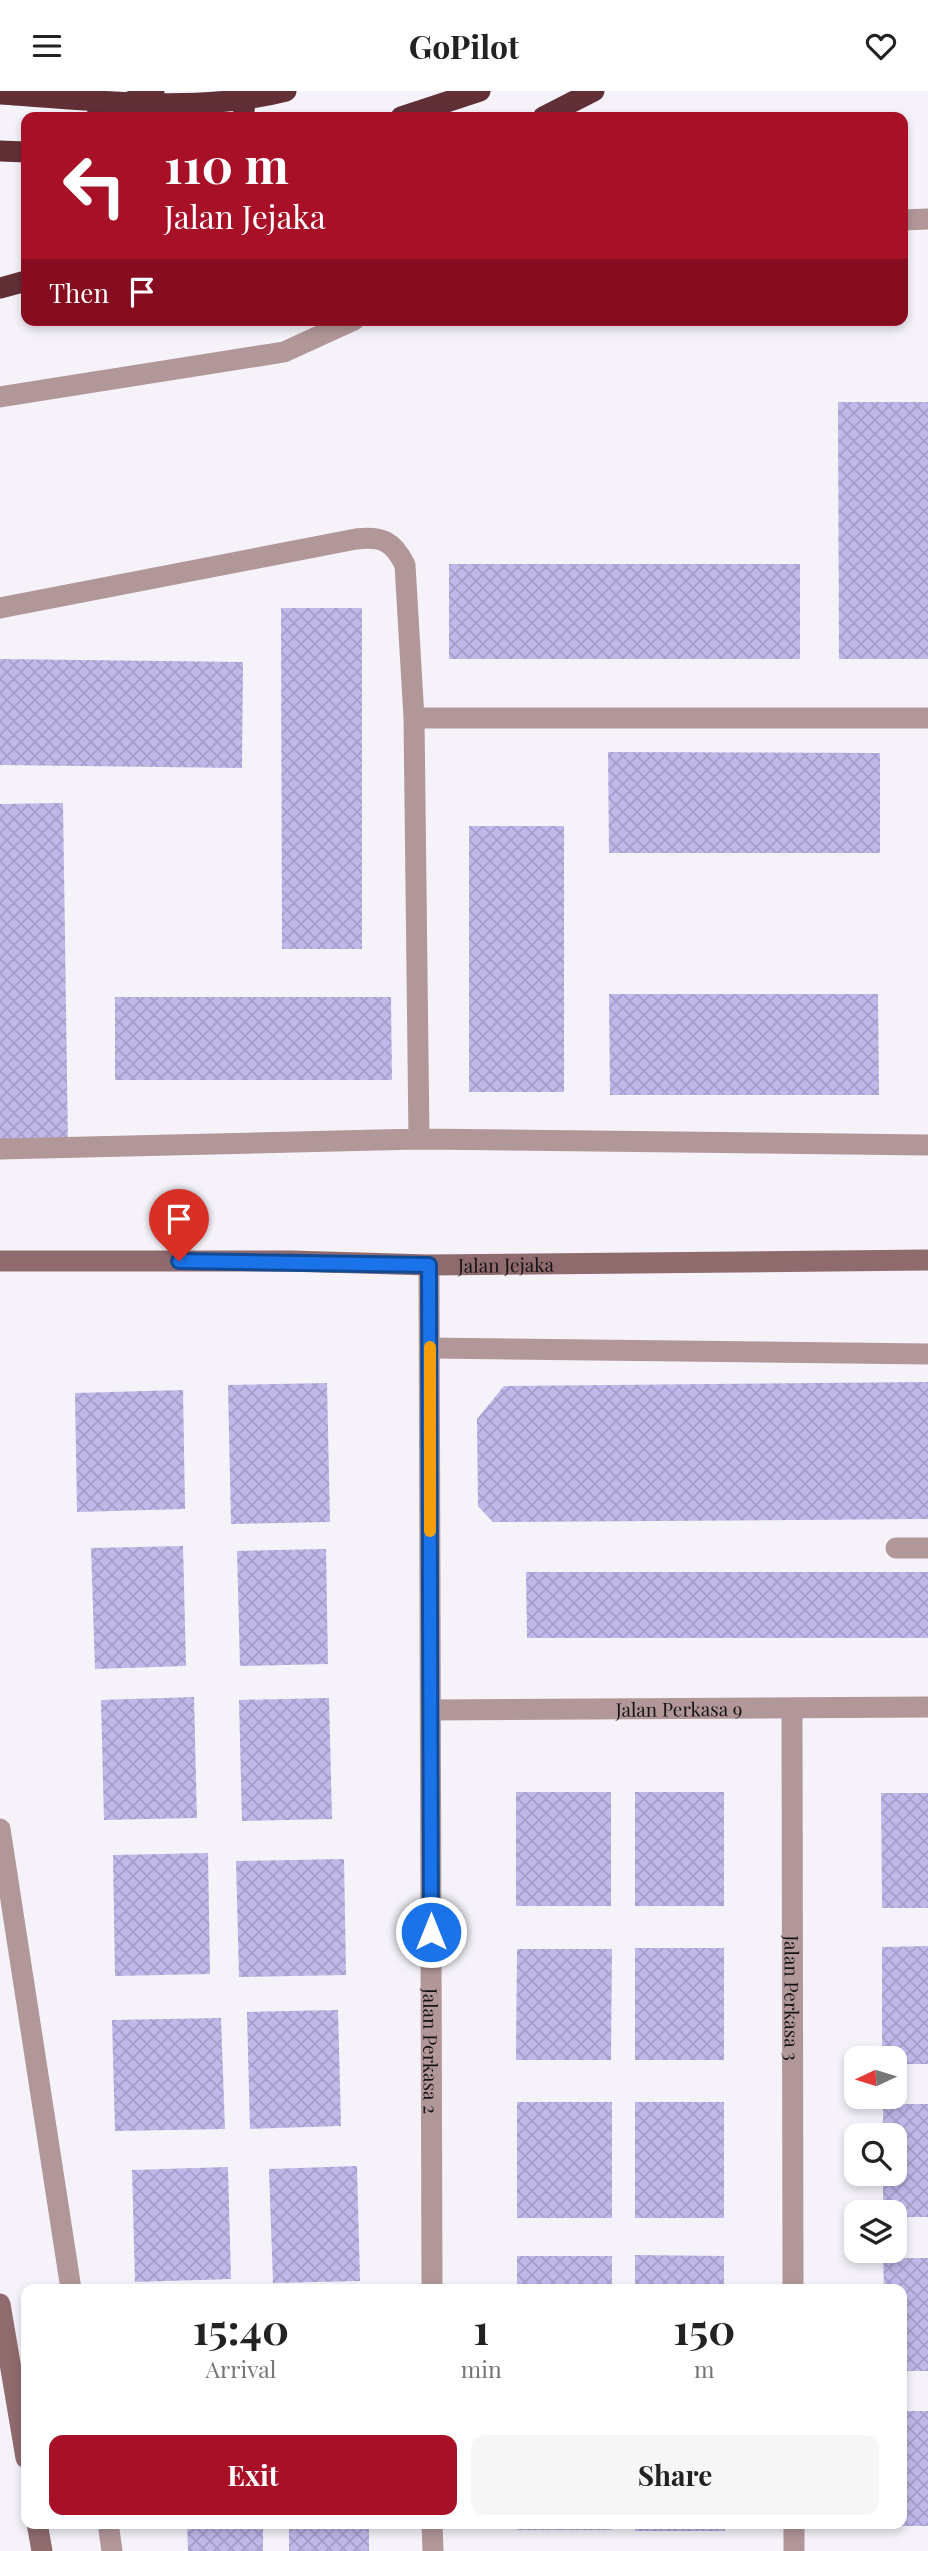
<!DOCTYPE html>
<html lang="en">
<head>
<meta charset="utf-8">
<style>
  :root { --surface:#fff; --page:#f6f6f6; --text:#222; --muted:#767676; --accent:#a81028 }
  body { margin:0; font-family:"Playfair Display",serif; background:var(--page); color:var(--text); height:100vh; display:flex; flex-direction:column; font-size:26px; white-space:nowrap }
  * { box-sizing:border-box; margin:0 }
  p { font-size:23px; color:var(--muted) }
  .icon { flex:none; width:38px; height:38px; fill:none; stroke:currentColor; stroke-width:2; stroke-linecap:round; stroke-linejoin:round }
  .map { position:relative; flex:1; overflow:hidden }
  .side { position:absolute; left:21px; top:2193px; width:886px; height:245px; display:flex; flex-direction:column; background:var(--surface); border-radius:14px; box-shadow:0 4px 10px #0003 }
  .side>* { flex:none }
  .guide { position:absolute; left:21px; top:21px; width:887px; height:214px; border-radius:14px; box-shadow:0 4px 10px #0003; background:#a81028; color:#fff; overflow:hidden }
  .needle { width:46px; rotate:266deg }
  .tools { position:absolute; left:844px; top:1955px; display:grid; gap:14px }
  .tools a { display:grid; place-items:center; width:63px; height:63px; border-radius:14px; background:var(--surface); box-shadow:0 4px 10px #0003; font-size:35px }
  .pin { position:absolute; display:grid; place-items:center; width:60px; height:60px; color:#fff; margin:-72px -30px; border-radius:50% 50% 50% 0; rotate:-45deg; box-shadow:0 0 7px #0007 }
  .pin .icon { rotate:45deg }
  .me { position:absolute; width:77px; margin:-38px; rotate:0deg; stroke-linejoin:round; filter:drop-shadow(0 0 5px #0008) }
  .turn { display:flex; align-items:center; gap:24px; height:147px; padding:0 28px; font-size:32px }
  .turn .icon { width:91px; height:91px; stroke-width:2.5 }
  .turn b { display:block; font-size:49px; line-height:60px }
  .then { display:flex; align-items:center; height:66px; padding:0 28px; background:#0003; gap:14px; font-size:26px }
  .eta { display:flex; justify-content:space-evenly; align-items:center; height:119px; text-align:center }
  .eta b { font-size:42px; font-weight:700; line-height:49px }
  .cta { display:flex; gap:14px; margin-top:auto; padding:14px 28px }
  .cta a { flex:1; height:80px; border-radius:14px; background:var(--accent); color:#fff; font-size:28px; font-weight:700; line-height:80px; text-align:center }
  .cta a+a { background:var(--page); color:var(--text) }
  header { display:flex; justify-content:space-between; align-items:center; height:91px; padding:0 28px; background:var(--surface); font-size:32px; font-weight:700 }
  .map>svg:first-child { display:block }
  .building { fill:url(#building-cross-hatch) }
  .lines { fill:none; stroke-linecap:round; stroke-linejoin:round }
  .lane { stroke:#b29799; stroke-width:21 }
  .street { stroke:#b29799; stroke-width:21 }
  .secondary { stroke:#906b6e; stroke-width:21 }
  .highway { stroke:#613037; stroke-width:21 }
  .highway-bridge { stroke:#613037; stroke-width:21 }
  .route-casing { stroke:#114b97; stroke-width:18 }
  .route { stroke:#1a73e8; stroke-width:12 }
  .slow { stroke:#f59e0b; stroke-width:12 }
  .labels { text-anchor:middle; dominant-baseline:central; stroke-width:5; stroke-linejoin:round; paint-order:stroke }
  .street-label { font-size:19px; fill:#141315; stroke:#f5f2fa }
</style>
</head>
<body>
<header><svg class="icon" aria-label="menu" viewBox="0 0 24 24"><path d="M4 6h16M4 12h16M4 18h16"/></svg>GoPilot<svg class="icon" aria-label="heart" viewBox="0 0 24 24"><path d="M12 20l-8-8c-3-5 5-10 8-4 3-6 11-1 8 4z"/></svg></header>
<div class="map">
<svg width="928" height="2460" viewBox="0 0 928 2460">
  <defs>
    <pattern id="building-cross-hatch" width="8" height="8" patternUnits="userSpaceOnUse" patternTransform="scale(1.75)"><rect width="8" height="8" fill="#c1b8ea"/><path d="M0 0l8 8M0 8l8-8" fill="none" stroke="#a59dc8"/></pattern>
  </defs>
  <rect width="100%" height="100%" fill="#f5f2fa"/>
  <path class="building" d="M838 311H928V568H839Z
    M449 473H800V568H449Z
    M281 517H362V858H282Z
    M0 568 243 571 242 677 0 674Z
    M608 661 880 662V762H609Z
    M63 712 68 1055 0 1056V713Z
    M469 735H564V1001H469Z
    M609 903H878L879 1004H610Z
    M115 906H391L392 989H115Z
    M928 1291V1428L493 1431 478 1415 477 1328 504 1295Z
    M327 1292 330 1431 231 1433 228 1294Z
    M183 1299 185 1418 77 1421 75 1302Z
    M183 1455 186 1575 95 1578 91 1457Z
    M326 1458 328 1573 240 1575 237 1460Z
    M526 1481H928V1547H527Z
    M194 1606 197 1727 104 1729 101 1609Z
    M329 1607 332 1728 242 1730 239 1609Z
    M516 1701H611V1815H516Z
    M635 1701H724V1815H635Z
    M881 1702H928V1817H882Z
    M208 1762 210 1883 115 1885 113 1764Z
    M344 1768 346 1884 239 1886 236 1770Z
    M928 1855V1973H894V1967H882V1856Z
    M635 1857H724V1969H635Z
    M517 1858H612L611 1969H516Z
    M338 1919 341 2035 250 2038 247 1921Z
    M221 1927 225 2038 115 2040 112 1929Z
    M517 2011H612V2127H517Z
    M635 2011H724V2127H635Z
    M883 2013H928V2126H894V2121H883V2082H894V2044H883Z
    M357 2075 360 2190 273 2192 269 2078Z
    M228 2076 231 2188 135 2191 132 2079Z
    M635 2164 724 2165V2198H635Z
    M517 2165H612V2198H517Z
    M883 2167H928V2280H901V2198H884Z
    M901 2320H928V2435H885V2432H901Z
    M187 2432H263V2460H188Z
    M289 2432H369V2460H289Z
    M517 2432H612V2439H517Z
    M635 2432H725V2440H635Z"/>
  <g class="lines">
    <path class="lane" d="M0 517 356 448C382 445 393 450 405 474L414 627 419 1048
      M414 627H928
      M0 1058 419 1048 928 1054
      M430 1257 928 1263
      M896 1457H928"/>
    <g class="street">
      <path d="M903 129 928 128"/>
      <path d="M0 306 284 261 354 229"/>
      <path id="s1" d="M429 1174 432 2198"/>
      <path id="s2" d="M792 1617 793 2198"/>
      <path id="s3" d="M431 1619 928 1616"/>
      <path d="M0 1738 71 2198"/>
      <path d="M108 2432 112 2460"/>
      <path d="M432 2432 433 2460"/>
      <path d="M794 2432V2460"/>
    </g>
    <g class="secondary">
      <path id="s4" d="M0 1170H291L429 1174 928 1169"/>
      <path d="M0 2213 26 2367"/>
      <path d="M37 2432 42 2460"/>
    </g>
    <path class="highway" d="M96 26 154 0
      M243 26 247 0
      M401 26 480 0
      M543 26 594 0
      M0 197 26 190"/>
    <path class="highway-bridge" d="M0 3C92 9 197 23 286 0
      M0 60 26 61"/>
  </g>
  <g class="lines">
    <g class="route-casing">
      <path id="route" d="M179 1170 429 1174 431 1841"/>
    </g>
    <use href="#route" class="route"/>
    <path class="slow" d="M430 1256V1440"/>
  </g>
  <g class="labels">
    <g class="street-label">
      <text stroke="none"><textPath href="#s4" startOffset="506">Jalan Jejaka</textPath></text>
      <text stroke="none"><textPath href="#s3" startOffset="248">Jalan Perkasa 9</textPath></text>
      <text stroke="none"><textPath href="#s2" startOffset="290">Jalan Perkasa 3</textPath></text>
      <text stroke="none"><textPath href="#s1" startOffset="786">Jalan Perkasa 2</textPath></text>
    </g>
  </g>
</svg>
<div class="tools">
<a><svg class="needle" viewBox="-14 -14 28 28"><path d="M0-13l5 13h-10z" fill="#e53935"/><path d="M0 13l5-13h-10z" fill="#767676"/></svg></a>
<a><svg class="icon" aria-label="search" viewBox="0 0 24 24"><circle cx="10" cy="10" r="6"/><path d="M15 15l6 6"/></svg></a>
<a><svg class="icon" aria-label="layers" viewBox="0 0 24 24"><path d="M12 4l9 5-9 5-9-5zM3 14l9 5 9-5"/></svg></a>
</div>
<div class="pin" style="left:179px;top:1170px;background:#d93025"><svg class="icon" aria-label="arrive" viewBox="0 0 24 24"><path d="M6 21V4h12l-3 4 3 4H6"/></svg></div>
<svg class="me" style="left:431px;top:1841px" viewBox="-20 -20 40 40"><circle r="17" fill="#1a73e8" stroke="#fff" stroke-width="3"/><path d="M0-11L8 9 0 5-8 9z" fill="#fff"/></svg>
<div class="guide">
<div class="turn"><svg class="icon" aria-label="left" viewBox="0 0 24 24"><path d="M17 20v-9H6M10 6l-5 5 5 5"/></svg><div><b>110 m</b>Jalan Jejaka</div></div>
<div class="then">Then<svg class="icon" aria-label="arrive" viewBox="0 0 24 24"><path d="M6 21V4h12l-3 4 3 4H6"/></svg></div>
</div>
<section class="side">
<div class="eta">
<div><b>15:40</b><p>Arrival</p></div>
<div><b>1</b><p>min</p></div>
<div><b>150</b><p>m</p></div>
</div>
<div class="cta"><a>Exit</a><a>Share</a></div>
</section>
</div>
</body>
</html>
